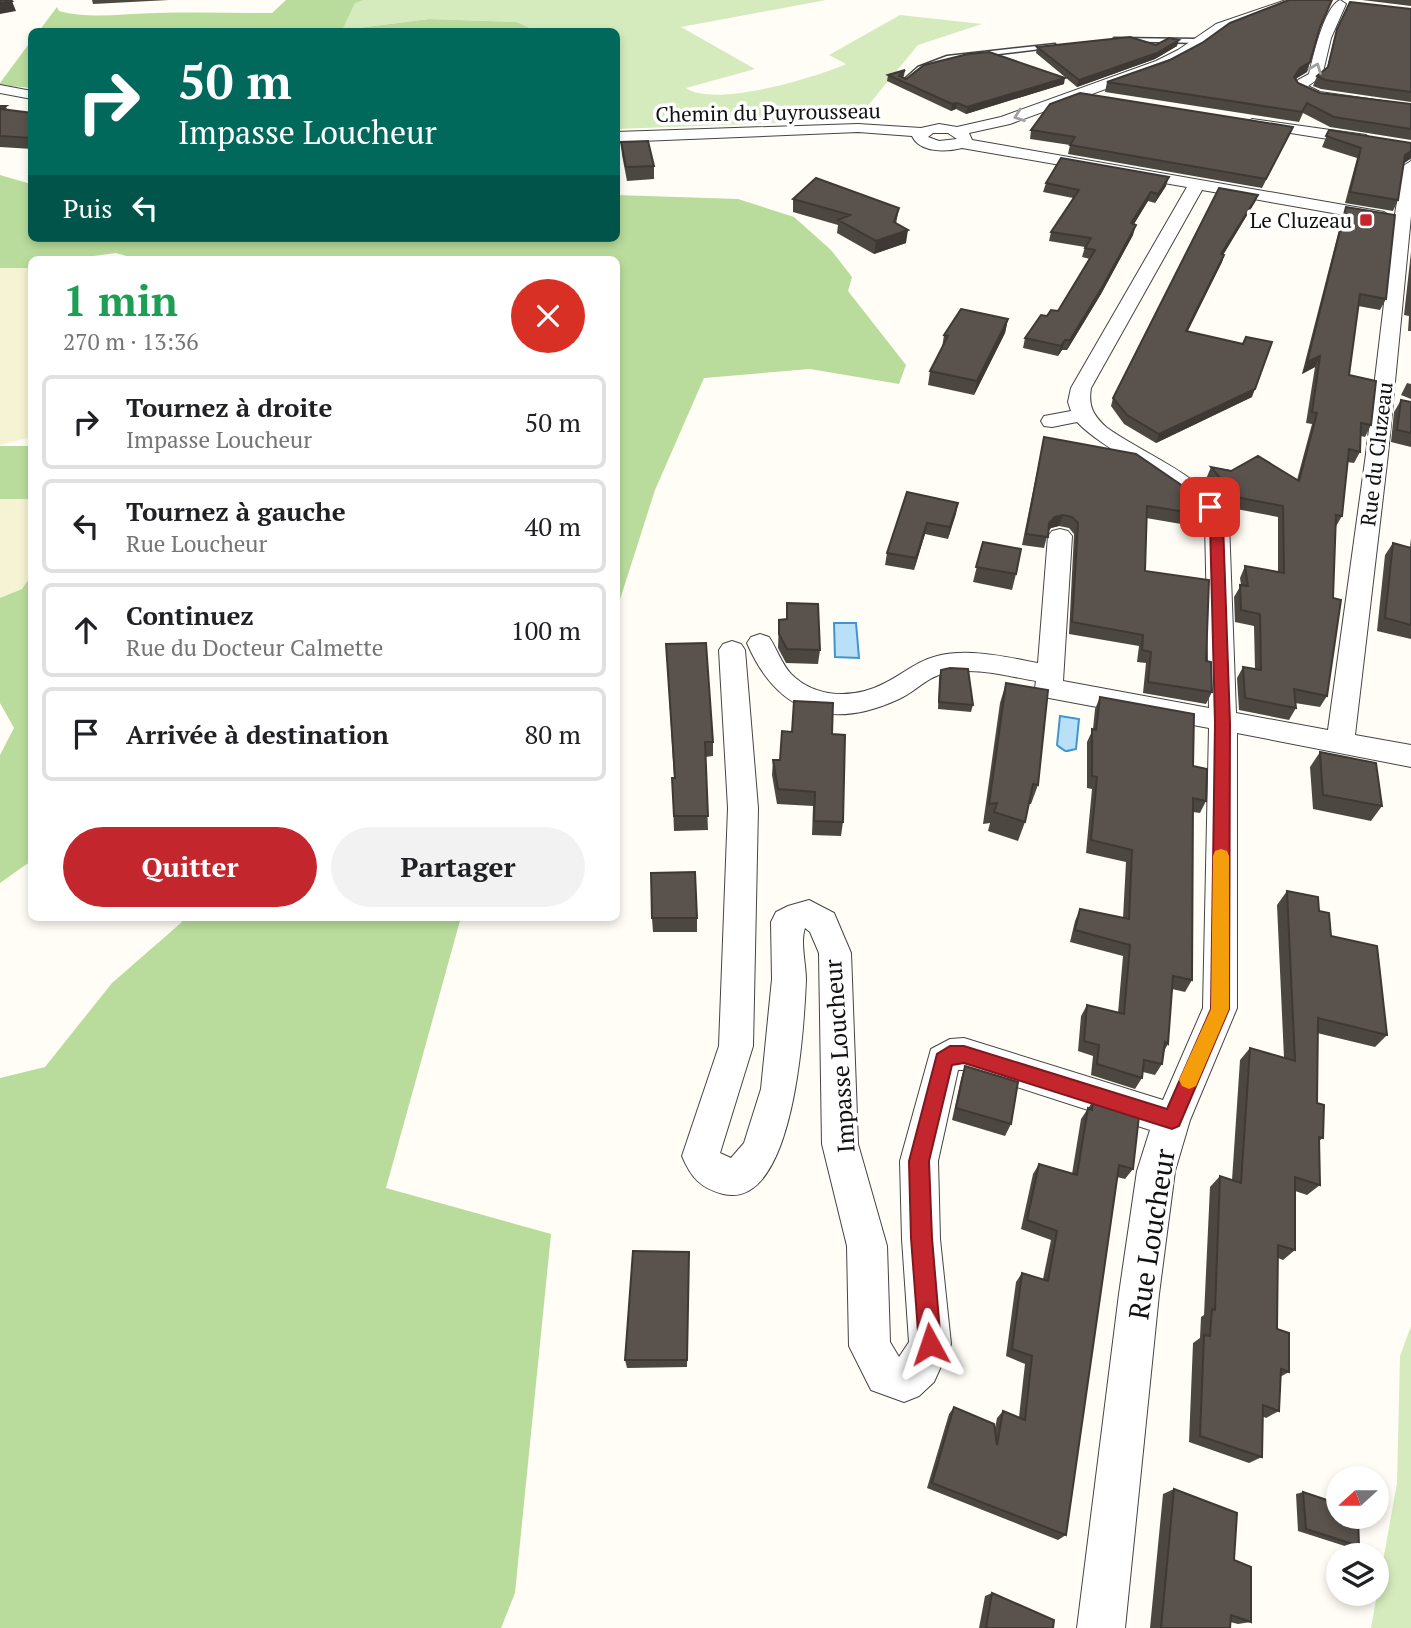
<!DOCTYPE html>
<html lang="fr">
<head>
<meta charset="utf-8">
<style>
  :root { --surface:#fff; --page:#f2f2f2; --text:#202124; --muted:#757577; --line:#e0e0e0; --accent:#c4262e }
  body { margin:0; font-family:"PT Serif",serif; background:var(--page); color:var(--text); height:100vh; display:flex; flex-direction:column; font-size:26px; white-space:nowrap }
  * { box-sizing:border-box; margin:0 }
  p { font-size:23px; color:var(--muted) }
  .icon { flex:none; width:38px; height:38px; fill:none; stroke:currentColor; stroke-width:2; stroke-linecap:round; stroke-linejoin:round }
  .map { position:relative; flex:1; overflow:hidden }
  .drawer { position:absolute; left:28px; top:256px; width:592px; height:665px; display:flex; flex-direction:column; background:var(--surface); border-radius:10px; box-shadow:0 4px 10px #0003 }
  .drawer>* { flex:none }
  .guide { position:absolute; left:28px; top:28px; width:592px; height:214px; border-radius:10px; box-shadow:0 4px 10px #0003; background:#00695c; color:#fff; overflow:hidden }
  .needle { width:46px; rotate:249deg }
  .fabs { position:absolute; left:1326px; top:1466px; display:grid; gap:14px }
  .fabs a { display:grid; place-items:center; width:63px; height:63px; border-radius:50%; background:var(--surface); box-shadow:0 4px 10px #0003; font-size:35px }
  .pin { position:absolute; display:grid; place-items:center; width:60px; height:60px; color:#fff; margin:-30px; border-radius:14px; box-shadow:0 4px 10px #0006 }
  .me { position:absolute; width:77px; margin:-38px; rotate:355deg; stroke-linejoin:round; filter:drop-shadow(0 0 5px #0008) }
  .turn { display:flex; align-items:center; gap:24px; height:147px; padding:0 35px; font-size:32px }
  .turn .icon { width:91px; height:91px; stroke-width:2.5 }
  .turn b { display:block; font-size:49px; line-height:60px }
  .then { display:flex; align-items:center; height:66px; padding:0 35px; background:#0003; gap:14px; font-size:26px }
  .round { display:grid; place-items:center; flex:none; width:74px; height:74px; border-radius:37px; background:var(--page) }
  .summary { display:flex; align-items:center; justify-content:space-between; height:119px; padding:0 35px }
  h1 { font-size:42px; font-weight:600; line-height:52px; color:#1e9e55 }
  .action { display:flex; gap:14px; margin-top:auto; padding:14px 35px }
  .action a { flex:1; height:80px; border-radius:42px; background:var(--accent); color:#fff; font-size:28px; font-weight:600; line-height:80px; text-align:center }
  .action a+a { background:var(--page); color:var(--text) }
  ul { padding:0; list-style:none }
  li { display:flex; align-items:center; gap:21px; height:94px; margin:0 14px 10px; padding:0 21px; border:4px solid var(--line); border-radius:10px }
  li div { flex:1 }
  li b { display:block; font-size:26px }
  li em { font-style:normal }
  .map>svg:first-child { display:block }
  .farmland { fill:#f6f3d4 }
  .green { fill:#d5ebbd }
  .forest { fill:#b9dc9c }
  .water { fill:#b9e0f7; stroke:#3f96cf; stroke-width:2 }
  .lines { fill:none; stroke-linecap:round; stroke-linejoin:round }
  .service-casing { stroke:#444; stroke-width:3 }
  .minor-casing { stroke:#444; stroke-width:2 }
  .service { fill:#fff; fill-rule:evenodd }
  .minor { fill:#fff; fill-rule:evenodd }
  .wall { fill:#4d4742 }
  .shaded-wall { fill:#3f3936 }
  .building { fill:#5a524d; stroke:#3f3936; stroke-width:2 }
  .oneway { stroke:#a0a0a0 }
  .route { fill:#c4262e; stroke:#7f191e; stroke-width:2 }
  .slow { fill:#f59e0b }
  .poi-dot { fill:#c4262e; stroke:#fff; stroke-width:2.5 }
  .labels { text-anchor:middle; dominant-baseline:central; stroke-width:7; stroke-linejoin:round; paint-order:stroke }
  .far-street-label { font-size:21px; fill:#111; stroke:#fff }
  .far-poi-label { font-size:21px; fill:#111; stroke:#fff; text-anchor:end }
  .street-label { font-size:24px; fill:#111; stroke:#fff }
  .near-street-label { font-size:28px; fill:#111; stroke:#fff }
</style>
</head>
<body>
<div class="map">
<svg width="1411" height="1628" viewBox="0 0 1411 1628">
  <rect width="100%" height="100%" fill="#fffdf5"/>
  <path class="farmland" d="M0 268H32L31 437 0 445Z
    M0 499H32L31 576 22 589 0 598Z"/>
  <path class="green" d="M364 0H826L681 27 755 69 686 88C714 108 815 78 846 64L829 55 900 15 982 24 918 45 856 120 616 129V32L536 31 517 22 429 19 341 30 355 2Z
    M1411 1326V1628H1371L1397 1483 1400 1356Z"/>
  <path class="forest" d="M286 0H364L355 3 342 30 429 19 517 22 536 31H39L57 7 59 11C91 20 125 13 157 13 195 12 234 13 272 13Z
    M31 41V88L0 85V83Z
    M0 175 31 184 32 238H616V195L738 199 794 217 831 250 852 277 848 291 906 365 899 384 810 369 704 378 655 490 616 612V259H137L116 253 71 259H32L31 268H0Z
    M0 446H31V499H0Z
    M31 576V861L0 883V755L14 728 0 703V598L22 589Z
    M179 917H461L386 1188 551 1234 515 1593 501 1628H0V1078L45 1067 112 983 182 922Z"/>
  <path class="water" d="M834 623H856L859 658 835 657Z
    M1060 716 1079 719 1076 749C1064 751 1069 754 1057 745Z"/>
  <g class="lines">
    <g class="service-casing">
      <path id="service" d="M1114 38 1199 39 1202 41 1199 43 1112 41Z
        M1055 44 1057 47 948 60 922 69 906 83 901 82 918 67 947 56Z"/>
    </g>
    <g class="minor-casing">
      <path id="minor" d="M1286 0H1304L1226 30 1188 56 1166 67 1010 124 969 133 972 140 1384 212 1392 217 1384 222 1202 190 1091 388C1088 406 1093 415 1106 427 1144 455 1210 477 1229 523L1236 713 1328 730 1366 454 1394 220 1403 166 1411 161V216L1388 454 1355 735 1411 745V767L1237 733V1008L1190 1120 1175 1171 1159 1294 1125 1628H1077L1119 1294 1137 1171 1150 1130 964 1070H958L938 1161 940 1239 951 1344 934 1382 919 1396 904 1402 871 1390 849 1346 847 1246 822 1144 819 953 810 932 805 928C800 942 806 964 806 980 804 1025 795 1211 723 1194 700 1188 691 1177 682 1156L719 1046 728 808 719 650 723 644 732 641 741 644 745 650 758 808 753 1046 720 1153 731 1158 744 1143 761 1089 772 979 771 922 776 912 788 906 809 900 834 913 851 953 858 1144 887 1246 890 1342 899 1357 909 1342 902 1239 900 1161 931 1049 950 1039 964 1038 1163 1100 1203 1008 1209 728 1049 698 1039 695 1035 688 1036 681C1007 676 975 667 946 673 928 676 915 692 899 699 830 731 777 713 747 643L751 637 760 634 769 637C777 649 781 663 791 674 816 699 855 699 885 683 903 674 917 661 937 656 969 648 1006 657 1038 663L1048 536 1052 531 1060 529 1068 531 1072 536 1063 681 1209 708 1205 523C1191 486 1109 456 1077 422L1052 427 1044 426 1041 421 1044 416 1071 411 1068 402 1071 388 1187 187 962 148C946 152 920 153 912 136L858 132 616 142V132L858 124 921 128 939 124 957 127 1001 117 1156 61 1178 50 1216 24ZM933 133H948L957 139 939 141 928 137Z
        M1340 0 1346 4 1331 38 1322 76 1308 86 1320 92 1411 105V113L1317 100 1293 88 1298 80 1309 74C1313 57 1324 7 1340 0Z
        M0 85 32 91V99L0 93Z
        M1252 119 1366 135 1374 140 1366 145 1247 126 1245 123Z"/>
    </g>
    <use href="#service" class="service"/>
    <use href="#minor" class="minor"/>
  </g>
  <path class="wall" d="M92 0H169L93 4Z
    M1332 0 1319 32 1307 72 1297 78 1296 79 1298 83 1320 93 1411 104V140L1330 127 1303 113 1299 122 1105 92 1107 82Z
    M1362 0H1411V6Z
    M1411 9V102L1321 89 1313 86 1317 76 1327 68 1334 39 1337 29Z
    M1156 45 1177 46 1155 59 1077 87 1036 53 1037 47Z
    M905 70 904 76 903 77 906 79 1064 84 966 114 956 109 951 111 887 81 888 75Z
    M0 106H6L7 110 32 113V149L0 147Z
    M1293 127 1289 135 1262 188 1068 154 1070 145 1030 139 1031 130Z
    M1329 130 1411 143V160L1410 159 1404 163 1398 200 1393 211 1345 203 1357 158 1322 147Z
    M621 142 654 166V179L627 181 622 155Z
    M1046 183 1166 186 1155 203 1148 201 1134 224 1133 235 1101 294 1067 350H1062L1058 356 1023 348 1025 338 1047 316 1058 311 1090 259 1082 257 1085 247 1049 241 1051 232 1073 198 1043 192Z
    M1258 195 1255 202 1223 254 1224 255 1222 262 1187 331 1252 397 1156 443 1124 424 1111 406 1113 398Z
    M793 199 899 208 896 224 906 243 874 254 837 233 838 225 793 212Z
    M1346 207 1386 299 1380 310 1358 306 1349 375 1371 425 1365 437 1361 436 1360 452 1354 463 1347 462 1342 516 1335 528 1327 696 1320 707 1295 703 1296 708 1289 720 1239 710 1237 678 1243 667 1255 669 1254 626 1235 622 1234 597 1241 585 1240 578 1245 566 1278 572V517L1231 508 1206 479 1211 467 1297 480 1312 424 1306 423 1315 367 1302 374 1342 218Z
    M1411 252V331H1408L1409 316 1404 315Z
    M1008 319 1005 333 974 395 928 385 930 371 942 348 944 335Z
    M1407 383 1411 384V399L1401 395Z
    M1401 400 1411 402V447L1391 442 1394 412Z
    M1044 437 1192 513 1187 525 1146 518 1145 571 1206 661 1212 692 1206 704 1143 693 1146 663 1137 662 1139 646 1069 634 1074 534 1069 528 1059 526 1051 528 1048 532 1044 548 1022 545Z
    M907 492 958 503 948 539 925 534 914 570 885 565 887 553Z
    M1411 538V639L1377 631 1385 555 1393 543 1410 547Z
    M983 542 1016 574 1012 590 973 582Z
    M787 603 820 650 818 664 786 663 778 648 779 620 786 619Z
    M666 644 713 742V756L705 757 708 830 674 831 672 778H674Z
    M941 670 973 705 971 712 938 709 939 678Z
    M1006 683 1038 785 1031 804H1029L1025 822 1018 841 988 831 990 823 983 824 1000 703Z
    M1100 697 1193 766 1206 801 1200 813 1193 812 1192 980 1185 992 1172 989 1168 1044 1164 1051 1162 1064 1155 1075 1143 1072 1142 1078 1135 1089 1091 1075 1093 1056 1078 1051 1081 1016 1087 1005 1118 1013 1123 956 1070 942 1075 921 1080 909 1123 918 1126 862 1086 853 1092 789 1087 788V742L1093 729 1095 709Z
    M832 734 843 822 841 836 812 835 813 806 777 804 772 775 773 760H780Z
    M1320 752 1382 806 1371 821 1313 809 1310 767Z
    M1287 891 1319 911 1331 936 1387 1035 1375 1047 1317 1033V1103L1323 1138 1319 1141 1320 1185 1307 1195 1295 1191V1250L1283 1260 1278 1258 1277 1329 1289 1372 1280 1377 1279 1411 1266 1418 1262 1416V1457L1249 1463 1189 1442 1193 1343 1200 1338 1201 1317 1204 1315 1210 1187 1220 1176 1232 1180 1240 1060 1250 1048 1284 1058 1277 905Z
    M652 918H697V932H653Z
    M965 1066 1011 1124 1005 1136 952 1120 961 1079Z
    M1093 1101 1133 1169 1125 1179 1117 1177 1066 1535 1058 1540 927 1488 949 1414 954 1407 995 1428 997 1418 1003 1411 1019 1417 1025 1364 1006 1356 1016 1282 1022 1273 1043 1279 1051 1240 1021 1229 1033 1174 1039 1164 1072 1174 1081 1119Z
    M689 1262 687 1367 627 1368 625 1360Z
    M1174 1489 1234 1560 1251 1622 1238 1624 1230 1622V1628H1150L1163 1494Z
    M1303 1492 1359 1546 1351 1548 1298 1531 1296 1494Z
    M992 1593 1053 1628H979L985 1596Z"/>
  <path class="shaded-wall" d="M12 1 16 11 0 14V3Z
    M1179 40 1177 46 1155 59 1077 87 1079 80Z
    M1310 62 1307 72 1297 78 1291 87 1294 77 1300 68Z
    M1065 78 1064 84 966 114 967 107Z
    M957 103 956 109 951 111 952 104Z
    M1411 151 1410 159 1400 166 1405 155Z
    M1169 177 1166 186 1155 203 1158 194Z
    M1151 192 1148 201 1129 232 1131 223Z
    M1258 195 1255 202 1219 262 1221 254Z
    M1136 225 1133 235 1101 294 1067 350 1070 340Z
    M908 230 906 243 874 254 876 241Z
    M1224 255 1222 262 1184 339 1186 331Z
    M1008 319 1005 333 974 395 977 381Z
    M1065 340 1062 350 1058 356 1061 346Z
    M1320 356 1315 367 1302 374 1307 362Z
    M1255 389 1252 397 1156 443 1159 434Z
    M958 503 956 514 948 539 950 527Z
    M1063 515 1059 526 1051 528 1046 534 1049 523 1055 517Z
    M927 523 925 534 914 570 916 558Z"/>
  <path class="building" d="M0 0H11L12 1 0 3Z
    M1289 0H1332L1320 27 1310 62 1300 68 1294 77 1298 83 1320 93 1411 104V129L1334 117 1307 103 1302 112 1107 82 1170 60 1202 43 1230 23Z
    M1350 2 1411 9V92L1325 80 1317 76 1328 67 1337 29Z
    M1130 37 1156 45 1169 38 1179 40 1157 53 1079 80 1037 47Z
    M989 52 1065 78 967 107 957 103 952 104 888 75 905 70 899 76 906 79 924 65 968 54Z
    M1080 93 1293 127 1266 179 1070 145 1075 137 1031 130 1050 104Z
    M0 106H6L1 109 32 113V138L0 136Z
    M1329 130 1411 143V151L1405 155 1398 200 1350 192 1361 148 1326 136Z
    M648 141 654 166 626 167 621 142Z
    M1061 158 1169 177 1158 194 1151 192 1131 223 1136 225 1104 284 1070 340H1065L1061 346 1025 338 1041 315 1047 316 1051 310 1058 311 1095 250 1085 248 1091 238 1051 232 1079 190 1046 183Z
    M816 178 899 208 894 222 908 230 876 241 838 220 850 215 793 199Z
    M1219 188 1258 195 1221 254 1224 255 1186 331 1243 344 1246 337 1272 342 1255 389 1159 434 1127 415 1113 398Z
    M1346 207 1395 215 1386 299 1360 294 1349 375 1376 381 1371 425 1361 423 1360 452 1349 449 1342 516 1336 515 1333 598 1341 600 1327 696 1294 689 1296 708 1245 698 1243 667 1261 670 1260 614 1241 610 1240 585 1248 586 1245 566 1284 573 1283 506 1236 497 1211 467 1231 471 1258 456 1299 481 1317 413 1312 412 1320 356 1307 362Z
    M961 309 1008 319 977 381 930 371 948 336 944 335Z
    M1401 400 1411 402V433L1397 430Z
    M1044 437 1136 454 1193 493 1192 513 1147 506 1145 571 1209 580 1206 661 1211 662 1212 692 1148 682 1151 652 1142 650 1143 635 1072 622 1078 523 1072 517 1063 515 1055 517 1049 523 1048 537 1026 534Z
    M907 492 958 503 950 527 927 523 916 558 887 553Z
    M983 542 1021 549 1016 574 976 567Z
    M1393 543 1411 548V625L1385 618Z
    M787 603 818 604 820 650 787 649 779 634V620L787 619Z
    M706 643 713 742H705L708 816H674L672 778H675L666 644Z
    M950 668 968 669 973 705 939 702 941 670Z
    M1006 683 1048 690 1038 785 1033 784 1025 822 994 812 997 803 989 804Z
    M1100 697 1194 714 1193 766 1207 769 1206 801 1193 798 1192 980 1173 976 1168 1044 1165 1042 1162 1064 1144 1060 1142 1078 1097 1064 1099 1045 1084 1041 1087 1005 1124 1014 1130 945 1075 930 1080 909 1129 919 1132 850 1091 840 1097 777 1092 776V729L1096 730Z
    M794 701 833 703 832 734 845 735 843 822 814 821 815 792 778 789 773 760H780L782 731 792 732Z
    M1320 752 1376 763 1382 806 1323 795Z
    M695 872 697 918H652L651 873Z
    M1287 891 1318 897 1319 911 1329 913 1331 936 1377 946 1387 1035 1318 1018 1317 1103 1324 1105 1323 1138 1319 1137 1320 1185 1295 1177V1250L1278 1245 1277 1329 1289 1333V1372L1281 1369 1279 1411 1263 1405 1262 1457 1200 1436 1204 1335 1210 1336 1212 1309 1215 1310 1220 1176 1241 1183 1250 1048 1295 1061Z
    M965 1066 1018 1082 1011 1124 956 1108Z
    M1093 1101 1139 1116 1133 1169 1119 1165 1066 1535 932 1483 954 1407 994 1424 997 1445 1003 1411 1025 1420 1032 1356 1012 1349 1022 1273 1048 1281 1057 1231 1027 1220 1039 1164 1077 1175 1088 1108 1092 1110Z
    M633 1251 689 1252 687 1360H625Z
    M1174 1489 1237 1513 1234 1560 1251 1567V1622L1231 1615 1230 1628H1161Z
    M1303 1492 1339 1504V1517H1358L1359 1546 1306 1529Z
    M992 1593 1054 1620 1053 1628H986Z"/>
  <defs><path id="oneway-chevron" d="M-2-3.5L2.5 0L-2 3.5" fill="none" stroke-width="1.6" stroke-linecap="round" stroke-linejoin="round" transform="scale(1.75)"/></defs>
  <g class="oneway">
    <use href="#oneway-chevron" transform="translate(1316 68) rotate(-69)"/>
    <use href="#oneway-chevron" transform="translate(1019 116) rotate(160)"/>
  </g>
  <path class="route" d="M1210 503 1214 505 1223 523 1230 723 1229 1009 1179 1126 1172 1129 964 1063 952 1065 929 1161 932 1238 941 1344 937 1352 930 1355 922 1352 919 1344 911 1238 909 1161 937 1054 950 1046H964L1167 1109 1211 1009 1215 723 1210 523 1203 507Z"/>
  <path class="slow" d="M1221 849 1227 851 1229 856V1009L1196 1086 1189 1089 1182 1086 1179 1080 1211 1009 1213 856 1215 851Z"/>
  <rect class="poi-dot" x="1359" y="213" width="14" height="14" rx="3.5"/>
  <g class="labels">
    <g class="far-street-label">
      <text transform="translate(768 112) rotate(-1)">Chemin du Puyrousseau</text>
      <text transform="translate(1376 454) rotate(-83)">Rue du Cluzeau</text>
    </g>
    <g class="far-poi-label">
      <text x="1352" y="220">Le Cluzeau</text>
    </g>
    <g class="street-label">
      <text transform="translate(839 1056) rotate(-94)">Impasse Loucheur</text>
    </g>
    <g class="near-street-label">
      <text transform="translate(1151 1234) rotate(-81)">Rue Loucheur</text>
    </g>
  </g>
</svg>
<div class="fabs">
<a><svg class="needle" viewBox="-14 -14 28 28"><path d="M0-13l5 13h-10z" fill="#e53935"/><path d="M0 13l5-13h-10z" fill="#757577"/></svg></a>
<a><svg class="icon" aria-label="layers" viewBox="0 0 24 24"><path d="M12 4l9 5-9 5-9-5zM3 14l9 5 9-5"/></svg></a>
</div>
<div class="pin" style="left:1210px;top:507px;background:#d93025"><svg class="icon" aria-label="arrive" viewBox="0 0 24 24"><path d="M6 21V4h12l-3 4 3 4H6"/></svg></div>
<svg class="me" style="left:930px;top:1344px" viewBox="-20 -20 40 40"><path d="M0-17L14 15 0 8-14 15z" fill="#c4262e" stroke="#fff" stroke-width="4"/></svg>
<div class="guide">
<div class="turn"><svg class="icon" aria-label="right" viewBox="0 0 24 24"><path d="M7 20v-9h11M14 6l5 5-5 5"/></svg><div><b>50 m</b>Impasse Loucheur</div></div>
<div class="then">Puis<svg class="icon" aria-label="left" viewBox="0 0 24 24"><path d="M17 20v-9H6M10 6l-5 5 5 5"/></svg></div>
</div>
<section class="drawer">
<div class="summary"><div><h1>1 min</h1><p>270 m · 13:36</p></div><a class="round" style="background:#d93025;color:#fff"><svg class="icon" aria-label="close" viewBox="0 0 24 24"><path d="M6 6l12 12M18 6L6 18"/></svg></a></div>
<ul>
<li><svg class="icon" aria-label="right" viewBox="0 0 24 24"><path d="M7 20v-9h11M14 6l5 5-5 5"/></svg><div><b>Tournez à droite</b><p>Impasse Loucheur</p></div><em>50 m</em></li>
<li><svg class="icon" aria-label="left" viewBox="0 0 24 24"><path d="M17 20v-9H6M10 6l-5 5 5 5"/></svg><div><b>Tournez à gauche</b><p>Rue Loucheur</p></div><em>40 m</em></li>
<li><svg class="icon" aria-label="ahead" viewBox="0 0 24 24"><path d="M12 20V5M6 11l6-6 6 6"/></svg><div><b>Continuez</b><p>Rue du Docteur Calmette</p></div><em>100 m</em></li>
<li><svg class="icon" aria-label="arrive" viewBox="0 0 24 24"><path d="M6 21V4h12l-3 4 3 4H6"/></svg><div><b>Arrivée à destination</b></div><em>80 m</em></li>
</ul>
<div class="action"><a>Quitter</a><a>Partager</a></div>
</section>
</div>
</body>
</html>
